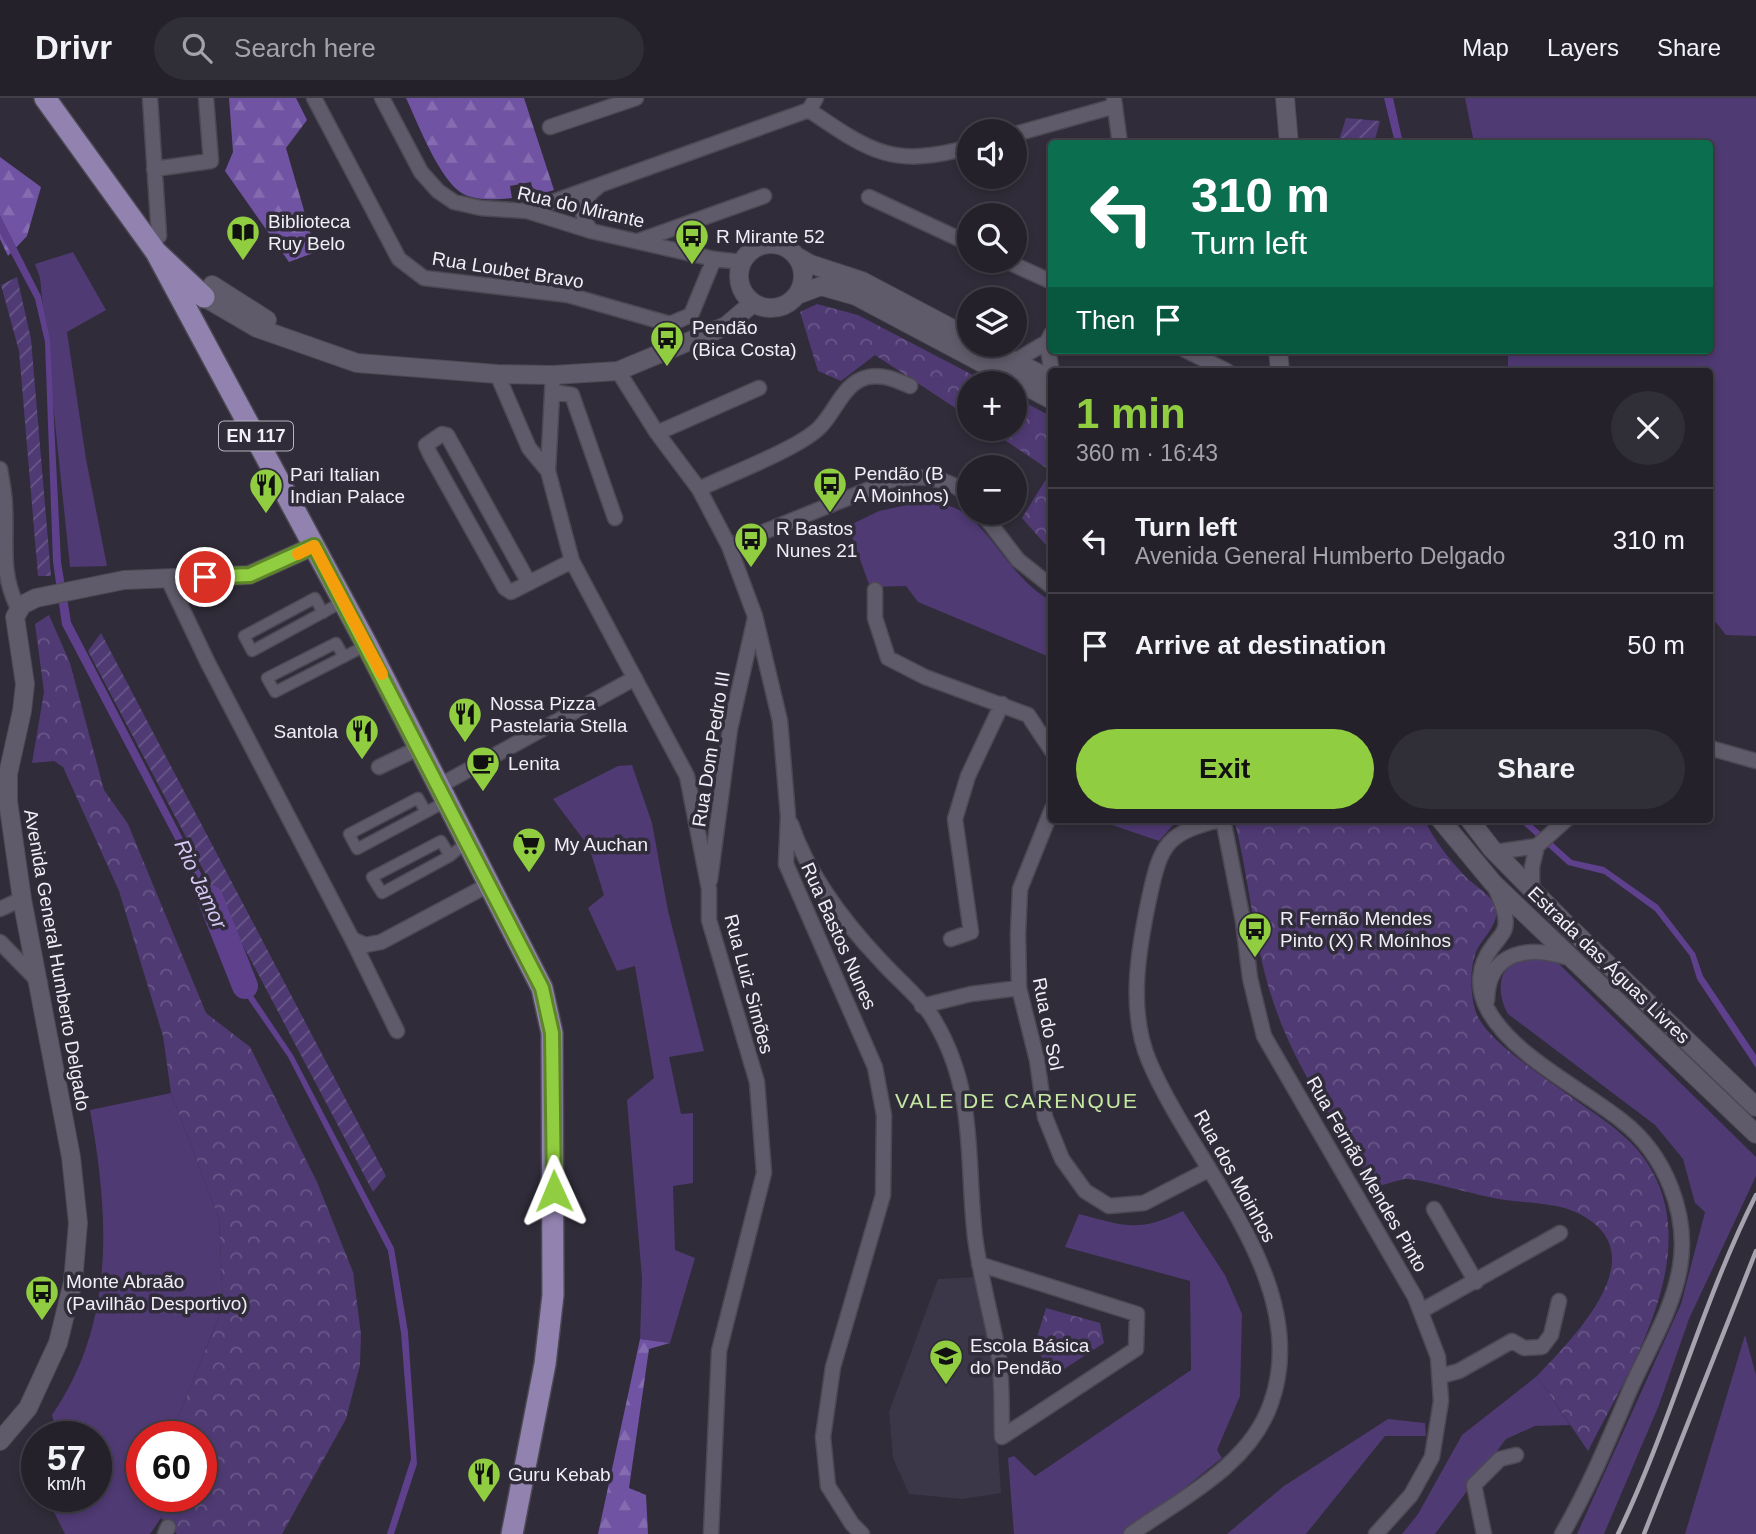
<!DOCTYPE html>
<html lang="en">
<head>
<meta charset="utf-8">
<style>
  :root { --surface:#24212b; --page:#302e37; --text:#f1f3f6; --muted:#a3a3a9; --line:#413e47; --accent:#91cd40 }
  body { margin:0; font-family:Arial,sans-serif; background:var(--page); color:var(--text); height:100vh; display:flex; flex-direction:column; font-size:26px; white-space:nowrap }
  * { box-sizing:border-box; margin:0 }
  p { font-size:23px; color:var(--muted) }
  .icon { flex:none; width:38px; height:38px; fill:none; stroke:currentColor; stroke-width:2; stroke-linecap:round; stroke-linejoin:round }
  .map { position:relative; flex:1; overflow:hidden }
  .side { position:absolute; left:1048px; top:270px; width:665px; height:455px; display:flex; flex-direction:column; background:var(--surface); border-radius:7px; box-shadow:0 4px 10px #0003,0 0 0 2px var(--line) }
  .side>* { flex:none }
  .top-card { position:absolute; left:1048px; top:42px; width:665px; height:214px; border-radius:7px; box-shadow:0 4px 10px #0003,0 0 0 2px var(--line); background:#0b6e4f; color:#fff; overflow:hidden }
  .fabs { position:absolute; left:957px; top:21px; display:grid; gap:14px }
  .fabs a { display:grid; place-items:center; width:70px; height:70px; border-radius:50%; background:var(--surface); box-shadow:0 4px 10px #0003,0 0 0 2px var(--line); font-size:35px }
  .speed { position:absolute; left:21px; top:1323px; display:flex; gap:14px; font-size:35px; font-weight:700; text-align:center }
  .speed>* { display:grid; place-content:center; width:91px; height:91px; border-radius:50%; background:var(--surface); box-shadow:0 4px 10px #0003,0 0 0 2px var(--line); line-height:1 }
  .speed small { font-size:18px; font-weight:400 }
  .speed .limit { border:10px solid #d22; background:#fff; color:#111 }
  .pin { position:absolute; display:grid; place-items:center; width:60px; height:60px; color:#fff; margin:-30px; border:4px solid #fff; border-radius:50%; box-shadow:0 2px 7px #0007 }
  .me { position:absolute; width:77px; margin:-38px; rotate:359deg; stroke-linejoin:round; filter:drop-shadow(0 0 5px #0008) }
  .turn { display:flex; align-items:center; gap:24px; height:147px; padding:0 28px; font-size:32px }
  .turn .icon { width:91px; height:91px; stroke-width:2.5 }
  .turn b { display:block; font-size:49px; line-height:60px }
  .then { display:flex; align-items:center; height:66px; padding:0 28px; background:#0003; gap:14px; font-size:26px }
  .round { display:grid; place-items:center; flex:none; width:74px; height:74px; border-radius:37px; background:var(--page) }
  .overview { display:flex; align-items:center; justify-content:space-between; height:119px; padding:0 28px }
  h1 { font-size:42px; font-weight:700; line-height:52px; color:var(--accent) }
  .action { display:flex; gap:14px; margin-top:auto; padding:14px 28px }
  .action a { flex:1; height:80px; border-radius:42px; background:var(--accent); color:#111; font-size:28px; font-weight:700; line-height:80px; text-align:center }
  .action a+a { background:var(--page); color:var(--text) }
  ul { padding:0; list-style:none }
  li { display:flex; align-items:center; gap:21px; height:105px; padding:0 28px; border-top:2px solid var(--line) }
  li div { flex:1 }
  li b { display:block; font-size:26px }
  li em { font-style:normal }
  header { display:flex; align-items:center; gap:42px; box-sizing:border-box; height:98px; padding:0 35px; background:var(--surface); border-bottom:2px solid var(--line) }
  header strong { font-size:33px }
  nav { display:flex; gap:38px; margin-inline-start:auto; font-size:24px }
  .search { width:490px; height:63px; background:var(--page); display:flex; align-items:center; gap:18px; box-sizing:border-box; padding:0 24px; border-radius:38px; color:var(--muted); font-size:26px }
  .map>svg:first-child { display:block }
  .built { fill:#3b3648 }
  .grass { fill:#4f3a73 }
  .forest { fill:url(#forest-firs) }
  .park { fill:url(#park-crowns) }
  .garden { fill:url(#garden-furrows) }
  .water { fill:#5e408d }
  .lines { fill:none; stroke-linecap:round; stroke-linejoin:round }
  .river { stroke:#5e408d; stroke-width:26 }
  .pedestrian-casing { stroke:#4c4954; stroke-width:13 }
  .minor-casing { stroke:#4c4954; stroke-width:17 }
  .tertiary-casing { stroke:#4c4954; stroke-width:20 }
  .primary-casing { stroke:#4c4954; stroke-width:24 }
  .pedestrian { stroke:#605b6a; stroke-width:10 }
  .minor { stroke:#605b6a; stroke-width:14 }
  .tertiary { stroke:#605b6a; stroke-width:18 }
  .primary { stroke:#9182b0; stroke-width:21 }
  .rail { stroke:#a7a3ae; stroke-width:4.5 }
  .route-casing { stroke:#5e852a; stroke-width:18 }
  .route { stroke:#91cd40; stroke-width:12 }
  .slow { stroke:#f59e0b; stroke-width:12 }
  .labels { text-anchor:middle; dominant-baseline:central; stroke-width:7; stroke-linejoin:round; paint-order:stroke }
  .shield { fill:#302c39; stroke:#b7b4be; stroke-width:2 }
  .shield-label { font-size:18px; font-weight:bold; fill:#f1eef7 }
  .street-label { font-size:19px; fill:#f1eef7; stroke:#302c39 }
  .poi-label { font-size:19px; fill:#f1eef7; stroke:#302c39; text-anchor:start }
  .water-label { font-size:21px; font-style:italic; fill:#d4c7f3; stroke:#302c39 }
  .neighbourhood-label { font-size:21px; letter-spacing:2px; fill:#c5e8a2; stroke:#302c39 }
</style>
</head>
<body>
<header>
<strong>Drivr</strong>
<div class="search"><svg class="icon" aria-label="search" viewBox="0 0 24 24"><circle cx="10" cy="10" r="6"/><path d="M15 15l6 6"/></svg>Search here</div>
<nav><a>Map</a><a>Layers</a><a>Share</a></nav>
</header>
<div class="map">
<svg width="1756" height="1436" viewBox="0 0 1756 1436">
  <defs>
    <pattern id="forest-firs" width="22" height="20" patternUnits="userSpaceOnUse" patternTransform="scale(1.75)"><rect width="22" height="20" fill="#7053a2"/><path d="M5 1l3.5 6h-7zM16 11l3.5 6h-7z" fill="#856cb0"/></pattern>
    <pattern id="park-crowns" width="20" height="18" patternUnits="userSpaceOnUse" patternTransform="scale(1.75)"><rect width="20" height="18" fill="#4f3a73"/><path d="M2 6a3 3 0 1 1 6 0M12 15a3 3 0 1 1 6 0" fill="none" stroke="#695788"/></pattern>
    <pattern id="garden-furrows" width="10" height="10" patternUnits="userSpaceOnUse" patternTransform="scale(1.75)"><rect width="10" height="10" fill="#4f3a73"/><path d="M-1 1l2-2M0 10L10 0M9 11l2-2" fill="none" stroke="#695788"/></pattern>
  </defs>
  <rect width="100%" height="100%" fill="#302c39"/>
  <path class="built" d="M974 1179 992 1255 1001 1395 962 1401 909 1396 893 1360 889 1314 938 1181Z"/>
  <path class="grass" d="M1465 0H1756V538L1726 537 1710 517V273H1508V252H1710V46L1474 45Z
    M73 154 106 212 67 234 86 361 107 468 70 469 40 180 35 166Z
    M916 405C927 406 939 405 949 408 986 417 1008 481 1052 503V560L918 504 906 488 870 489 848 428 879 413Z
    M632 667 652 725 668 813 704 953 669 959 681 1016 693 1015V1085L673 1088 675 1152 695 1160 670 1245 640 1241 642 1180 627 1002 654 980 635 868 617 873 588 810 604 797 589 749 553 701 618 668Z
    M1114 721H1186L1174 726 1159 743 1112 727Z
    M1538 859 1557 864 1756 1059V1078L1689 1221 1659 1307 1604 1436H1577L1681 1206 1705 1114 1695 1105 1683 1061 1655 1027 1508 916C1499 901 1495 874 1515 864 1521 861 1531 861 1538 859Z
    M171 995 219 1121 223 1209 170 1339H142V1398H155L161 1420 150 1436H65L54 1414 55 1398H96V1339H58L52 1317C116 1224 109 1117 90 1012Z
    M1183 1113 1225 1177 1242 1216 1240 1298 1217 1352 1222 1360 1127 1436H1014L1008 1360 1014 1358 1035 1378 1191 1272 1190 1183 1065 1149 1079 1116C1125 1128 1139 1135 1183 1113Z
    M1745 1237 1756 1277V1436H1685Z
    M1537 1278 1570 1327 1535 1328 1506 1341 1435 1436H1402L1418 1416 1462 1337Z
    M1388 1321 1425 1325 1426 1338H1385L1306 1436H1227L1284 1388Z"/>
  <path class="forest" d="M229 0H296L307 22 286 50 316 154 289 164 225 73 233 54Z
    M406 0H524L554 92 534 98 531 84 510 88 512 100C498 101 482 103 468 98 442 90 418 25 406 0Z
    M0 59 41 89 27 138 8 158 0 141Z
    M640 1241 670 1245 649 1251 629 1390 646 1397 648 1436H598Z"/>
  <path class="park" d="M817 206 858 217 988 285H970L969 319 875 257 841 283 818 273 800 214Z
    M1015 299 1052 319V454L1022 420 1051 373 988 331H1015Z
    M49 517 70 565 104 692 128 726 206 915 250 949 317 1084 353 1174 361 1236 360 1267 346 1321 282 1436H177L161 1420 155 1398H201V1339H170L223 1209 219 1121 171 995 163 938 119 793 63 669 54 663 32 665 44 594 35 526Z
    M1234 721H1424C1434 742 1448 760 1464 777 1473 787 1493 797 1496 811 1499 827 1482 840 1476 854 1469 871 1470 905 1479 921 1495 949 1554 986 1581 1006 1600 1019 1619 1032 1635 1049 1715 1140 1633 1265 1588 1353L1537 1278C1576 1237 1662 1151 1573 1113 1552 1104 1522 1105 1499 1101 1479 1098 1419 1080 1405 1081 1395 1083 1384 1087 1374 1089 1341 1035 1302 980 1279 920 1254 856 1251 787 1234 721Z
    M1046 1210 1100 1225 1104 1245 1055 1277 1034 1249Z"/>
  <path class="garden" d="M1346 20 1380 23 1374 45H1338Z
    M17 179 31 241 51 478H38L19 253 1 187Z
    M101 535 386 1078 373 1094 88 553Z"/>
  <path class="water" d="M1384 0H1393L1403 45H1395Z
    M0 117 41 198 50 242 61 464 71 524 223 818 237 847 240 871 248 890 293 957 394 1150 408 1234 417 1366 394 1436H387L411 1361 401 1235 388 1153 288 959 241 891 234 871 232 852 217 821 62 527 53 464 45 244 35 201 0 135Z
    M1517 721H1526L1572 762 1604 769 1658 807 1695 855 1703 878 1756 957V970L1697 881 1690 858 1655 813 1604 776 1568 767Z"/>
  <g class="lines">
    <path class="river" d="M210 800 245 888"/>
    <g class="pedestrian-casing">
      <path id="pedestrian" d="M323 515 315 500 244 538 252 553 344 503
        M344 559 336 545 267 580 275 594 367 547
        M426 714 418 700 349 736 357 751 447 703
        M450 758 441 743 372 779 382 795 450 758 468 743"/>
    </g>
    <g class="minor-casing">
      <path id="minor" d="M150 0 159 138
        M314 0 399 161 424 180 568 197 670 226 691 217 714 161
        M382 0 421 74 438 93 454 104 481 110 527 113 591 133 714 161 742 164
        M1114 2 1120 46
        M809 12C872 55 893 70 970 49
        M550 29 636 0
        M1015 36 1115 8
        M154 71 211 63 206 0
        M869 99 970 146
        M527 113 809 12 816 0
        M591 133C578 115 581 101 599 88
        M641 142 764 98
        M1006 163 1052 184
        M1052 235 1047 244 1052 276
        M1185 252 1227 273
        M1015 263 1047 244
        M618 273 657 335 699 391 729 448 755 518 780 623 788 718 786 766 875 969 884 1017 883 1097 833 1269 823 1339 828 1388 852 1426 862 1436
        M497 276 529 350 548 373
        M553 277 548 373 572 463 687 678 709 791V822L757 984 764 1075 719 1253 711 1436
        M553 294 572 297 615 420
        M657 335 759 290
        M0 371C2 384 5 396 5 409 7 448 0 474 18 510
        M699 391C728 377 800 350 820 329 836 313 844 284 868 279 884 276 896 282 910 288
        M982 415 1018 462 1052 489
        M729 448 892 382C920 377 948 378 970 399
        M168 481 208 565 352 841 365 847 381 844 490 786
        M529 485 447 337 442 336 426 347 430 356 505 490 511 494 572 463
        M875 492V520L888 560 925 579 1028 617 1052 653
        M1710 650 1756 663
        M379 669 419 650
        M439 688 635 580
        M1052 711 1020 791 1018 836 1019 890 1037 962 1045 1019 1062 1061 1085 1093 1109 1108 1144 1105 1208 1072
        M1223 721 1243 823 1250 880 1264 938 1415 1199 1438 1259 1441 1303 1432 1359 1411 1397 1376 1436
        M791 726C808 776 845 825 881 863 898 882 922 901 934 922 977 994 966 1061 975 1139 980 1178 991 1216 998 1254 1003 1281 1001 1312 1002 1339L1136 1251 1137 1216 979 1166
        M1496 754 1537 748 1567 721
        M710 782 730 631 755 520
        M1495 789C1500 801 1508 816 1505 830 1503 837 1497 842 1493 848 1478 867 1476 890 1488 912 1513 958 1582 991 1622 1023 1665 1056 1689 1116 1680 1169 1673 1212 1647 1253 1630 1292 1609 1341 1589 1390 1562 1436
        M1532 791V769L1537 748
        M0 811 22 801
        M352 841 397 933
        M951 841 971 834 955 721 968 678 1002 606
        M0 844 40 885
        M1487 902C1488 851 1531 848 1569 860
        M922 908 971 896 1019 890
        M1434 1111 1476 1184
        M1421 1213 1560 1135
        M1441 1278 1459 1273 1512 1243 1524 1250 1542 1249 1551 1237 1559 1203
        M165 1436 168 1429
        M1131 1436C1182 1400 1250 1367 1271 1305 1314 1185 1193 1068 1149 963 1128 913 1138 853 1149 801 1161 745 1166 735 1223 721
        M1484 1436 1474 1387 1500 1361 1516 1357"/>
    </g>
    <g class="tertiary-casing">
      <path id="tertiary" d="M1285 0 1289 46
        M739 178a32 32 0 1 1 64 0a32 32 0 1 1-64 0Z
        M796 158 810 166 862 183 970 240
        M212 187 267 222
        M797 197 821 188 856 198 1052 302
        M204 199 257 230 357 265 497 276 553 277 618 273 726 228 753 205
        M982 247 1052 282
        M1278 252 1280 273
        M1440 721 1493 785 1756 1036
        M1469 721 1492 751 1568 828 1756 1009
        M0 1343 28 1310 58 1245 73 1184 78 1125 71 1059 22 801 8 703V676L22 613 25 586 15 519 22 507 36 500 124 482 249 477 314 448"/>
    </g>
    <g class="primary-casing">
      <path id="primary" d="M45 0 156 154 204 199
        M156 154 367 547 542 890 552 935 553 1197 545 1266 512 1436"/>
    </g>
    <use href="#pedestrian" class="pedestrian"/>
    <use href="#minor" class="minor"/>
    <use href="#tertiary" class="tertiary"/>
    <use href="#primary" class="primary"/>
    <path class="rail" d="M1618 1436C1671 1326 1701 1206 1756 1097
      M1644 1436 1756 1153"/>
  </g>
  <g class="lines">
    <g class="route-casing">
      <path id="route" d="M205 479 250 477 314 448 542 890 552 935 554 1093"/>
    </g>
    <use href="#route" class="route"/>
    <path class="slow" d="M298 456 314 448 382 576"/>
  </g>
  <defs>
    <g id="library-pin" transform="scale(1.75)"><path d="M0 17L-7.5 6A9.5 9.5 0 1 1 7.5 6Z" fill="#91cd40" stroke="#302c39"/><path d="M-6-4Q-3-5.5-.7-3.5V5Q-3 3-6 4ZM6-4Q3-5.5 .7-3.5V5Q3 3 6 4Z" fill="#111"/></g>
    <g id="bus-pin" transform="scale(1.75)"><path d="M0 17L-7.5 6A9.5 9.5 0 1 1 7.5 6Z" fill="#91cd40" stroke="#302c39"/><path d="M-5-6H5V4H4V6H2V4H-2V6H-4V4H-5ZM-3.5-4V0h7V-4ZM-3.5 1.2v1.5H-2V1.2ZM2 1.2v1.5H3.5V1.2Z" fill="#111"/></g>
    <g id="restaurant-pin" transform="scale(1.75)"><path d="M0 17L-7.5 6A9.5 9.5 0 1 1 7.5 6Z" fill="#91cd40" stroke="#302c39"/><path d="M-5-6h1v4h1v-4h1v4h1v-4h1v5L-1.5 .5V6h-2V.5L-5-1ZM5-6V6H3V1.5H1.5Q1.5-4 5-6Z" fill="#111"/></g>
    <g id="cafe-pin" transform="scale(1.75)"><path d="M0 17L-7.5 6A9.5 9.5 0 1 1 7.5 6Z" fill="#91cd40" stroke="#302c39"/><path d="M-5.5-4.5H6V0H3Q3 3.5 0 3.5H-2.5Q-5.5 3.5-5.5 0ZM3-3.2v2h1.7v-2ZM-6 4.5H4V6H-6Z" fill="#111"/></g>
    <g id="supermarket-pin" transform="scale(1.75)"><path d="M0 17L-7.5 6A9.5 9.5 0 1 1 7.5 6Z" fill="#91cd40" stroke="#302c39"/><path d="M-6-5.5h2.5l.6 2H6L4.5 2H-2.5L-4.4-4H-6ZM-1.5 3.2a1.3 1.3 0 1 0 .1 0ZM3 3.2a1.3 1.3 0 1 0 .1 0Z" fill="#111"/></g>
    <g id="school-pin" transform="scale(1.75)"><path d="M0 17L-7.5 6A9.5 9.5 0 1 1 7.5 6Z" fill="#91cd40" stroke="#302c39"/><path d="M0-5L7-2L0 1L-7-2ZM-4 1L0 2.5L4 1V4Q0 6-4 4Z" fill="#111"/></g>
  </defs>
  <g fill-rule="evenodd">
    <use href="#library-pin" x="243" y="134"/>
    <use href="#bus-pin" x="692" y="138"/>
    <use href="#bus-pin" x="667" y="240"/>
    <use href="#bus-pin" x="830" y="386"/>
    <use href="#restaurant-pin" x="266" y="387"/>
    <use href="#bus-pin" x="751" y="441"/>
    <use href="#restaurant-pin" x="465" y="616"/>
    <use href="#restaurant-pin" x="362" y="633"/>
    <use href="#cafe-pin" x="483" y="665"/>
    <use href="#supermarket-pin" x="529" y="746"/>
    <use href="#bus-pin" x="1255" y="831"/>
    <use href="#bus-pin" x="42" y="1194"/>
    <use href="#school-pin" x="946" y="1258"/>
    <use href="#restaurant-pin" x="484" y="1376"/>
  </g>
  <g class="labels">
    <rect class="shield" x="219" y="323.5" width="74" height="29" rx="5"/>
    <g class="shield-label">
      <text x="256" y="338">EN 117</text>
    </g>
    <g class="street-label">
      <text transform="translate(581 109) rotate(13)">Rua do Mirante</text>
      <text transform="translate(508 172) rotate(9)">Rua Loubet Bravo</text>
      <text transform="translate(711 651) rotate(-81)">Rua Dom Pedro III</text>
      <text transform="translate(839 838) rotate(66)">Rua Bastos Nunes</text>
      <text transform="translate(57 862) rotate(80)">Avenida General Humberto Delgado</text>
      <text transform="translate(1609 867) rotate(44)">Estrada das Águas Livres</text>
      <text transform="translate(749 886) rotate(75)">Rua Luiz Simões</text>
      <text transform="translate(1048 926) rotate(79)">Rua do Sol</text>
      <text transform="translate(1367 1076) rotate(60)">Rua Fernão Mendes Pinto</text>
      <text transform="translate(1235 1078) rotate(61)">Rua dos Moinhos</text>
    </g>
    <g class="poi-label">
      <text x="268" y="123">Biblioteca<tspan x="268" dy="22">Ruy Belo</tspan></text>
      <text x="716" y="138">R Mirante 52</text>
      <text x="692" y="229">Pendão<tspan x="692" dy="22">(Bica Costa)</tspan></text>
      <text x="854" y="375">Pendão (B<tspan x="854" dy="22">A Moinhos)</tspan></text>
      <text x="290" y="376">Pari Italian<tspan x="290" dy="22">Indian Palace</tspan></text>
      <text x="776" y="430">R Bastos<tspan x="776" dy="22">Nunes 21</tspan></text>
      <text x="490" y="605">Nossa Pizza<tspan x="490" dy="22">Pastelaria Stella</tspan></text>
      <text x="338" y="633" text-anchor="end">Santola</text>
      <text x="508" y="665">Lenita</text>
      <text x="554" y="746">My Auchan</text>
      <text x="1280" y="820">R Fernão Mendes<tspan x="1280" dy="22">Pinto (X) R Moínhos</tspan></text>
      <text x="66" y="1183">Monte Abraão<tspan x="66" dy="22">(Pavilhão Desportivo)</tspan></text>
      <text x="970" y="1247">Escola Básica<tspan x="970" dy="22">do Pendão</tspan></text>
      <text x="508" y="1376">Guru Kebab</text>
    </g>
    <g class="water-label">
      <text transform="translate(201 786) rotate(65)">Rio Jamor</text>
    </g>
    <g class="neighbourhood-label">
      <text x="1017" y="1002">VALE DE CARENQUE</text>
    </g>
  </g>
</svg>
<div class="fabs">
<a><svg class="icon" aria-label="sound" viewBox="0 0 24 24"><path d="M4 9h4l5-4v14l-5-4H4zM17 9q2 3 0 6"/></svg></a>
<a><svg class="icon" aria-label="search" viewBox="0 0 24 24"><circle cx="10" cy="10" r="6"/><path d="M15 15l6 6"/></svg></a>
<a><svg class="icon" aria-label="layers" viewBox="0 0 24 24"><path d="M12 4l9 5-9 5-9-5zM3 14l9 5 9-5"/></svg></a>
<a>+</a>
<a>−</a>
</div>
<div class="speed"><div>57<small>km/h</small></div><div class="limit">60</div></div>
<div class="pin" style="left:205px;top:479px;background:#d93025"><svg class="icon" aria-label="arrive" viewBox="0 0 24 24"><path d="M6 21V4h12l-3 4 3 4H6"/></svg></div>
<svg class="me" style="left:554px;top:1093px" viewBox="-20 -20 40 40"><path d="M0-17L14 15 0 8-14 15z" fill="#91cd40" stroke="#fff" stroke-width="4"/></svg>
<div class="top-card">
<div class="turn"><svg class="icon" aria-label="left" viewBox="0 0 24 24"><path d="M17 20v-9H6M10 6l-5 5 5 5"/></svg><div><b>310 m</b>Turn left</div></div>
<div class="then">Then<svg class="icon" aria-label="arrive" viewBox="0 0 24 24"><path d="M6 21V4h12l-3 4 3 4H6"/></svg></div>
</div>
<section class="side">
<div class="overview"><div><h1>1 min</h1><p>360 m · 16:43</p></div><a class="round"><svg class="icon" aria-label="close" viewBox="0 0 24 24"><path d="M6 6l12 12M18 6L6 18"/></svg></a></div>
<ul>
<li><svg class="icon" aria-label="left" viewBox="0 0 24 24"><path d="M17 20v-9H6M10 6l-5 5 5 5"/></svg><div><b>Turn left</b><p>Avenida General Humberto Delgado</p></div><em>310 m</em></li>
<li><svg class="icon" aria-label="arrive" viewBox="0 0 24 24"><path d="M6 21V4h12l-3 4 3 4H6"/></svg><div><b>Arrive at destination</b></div><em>50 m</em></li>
</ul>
<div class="action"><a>Exit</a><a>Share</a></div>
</section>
</div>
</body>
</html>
